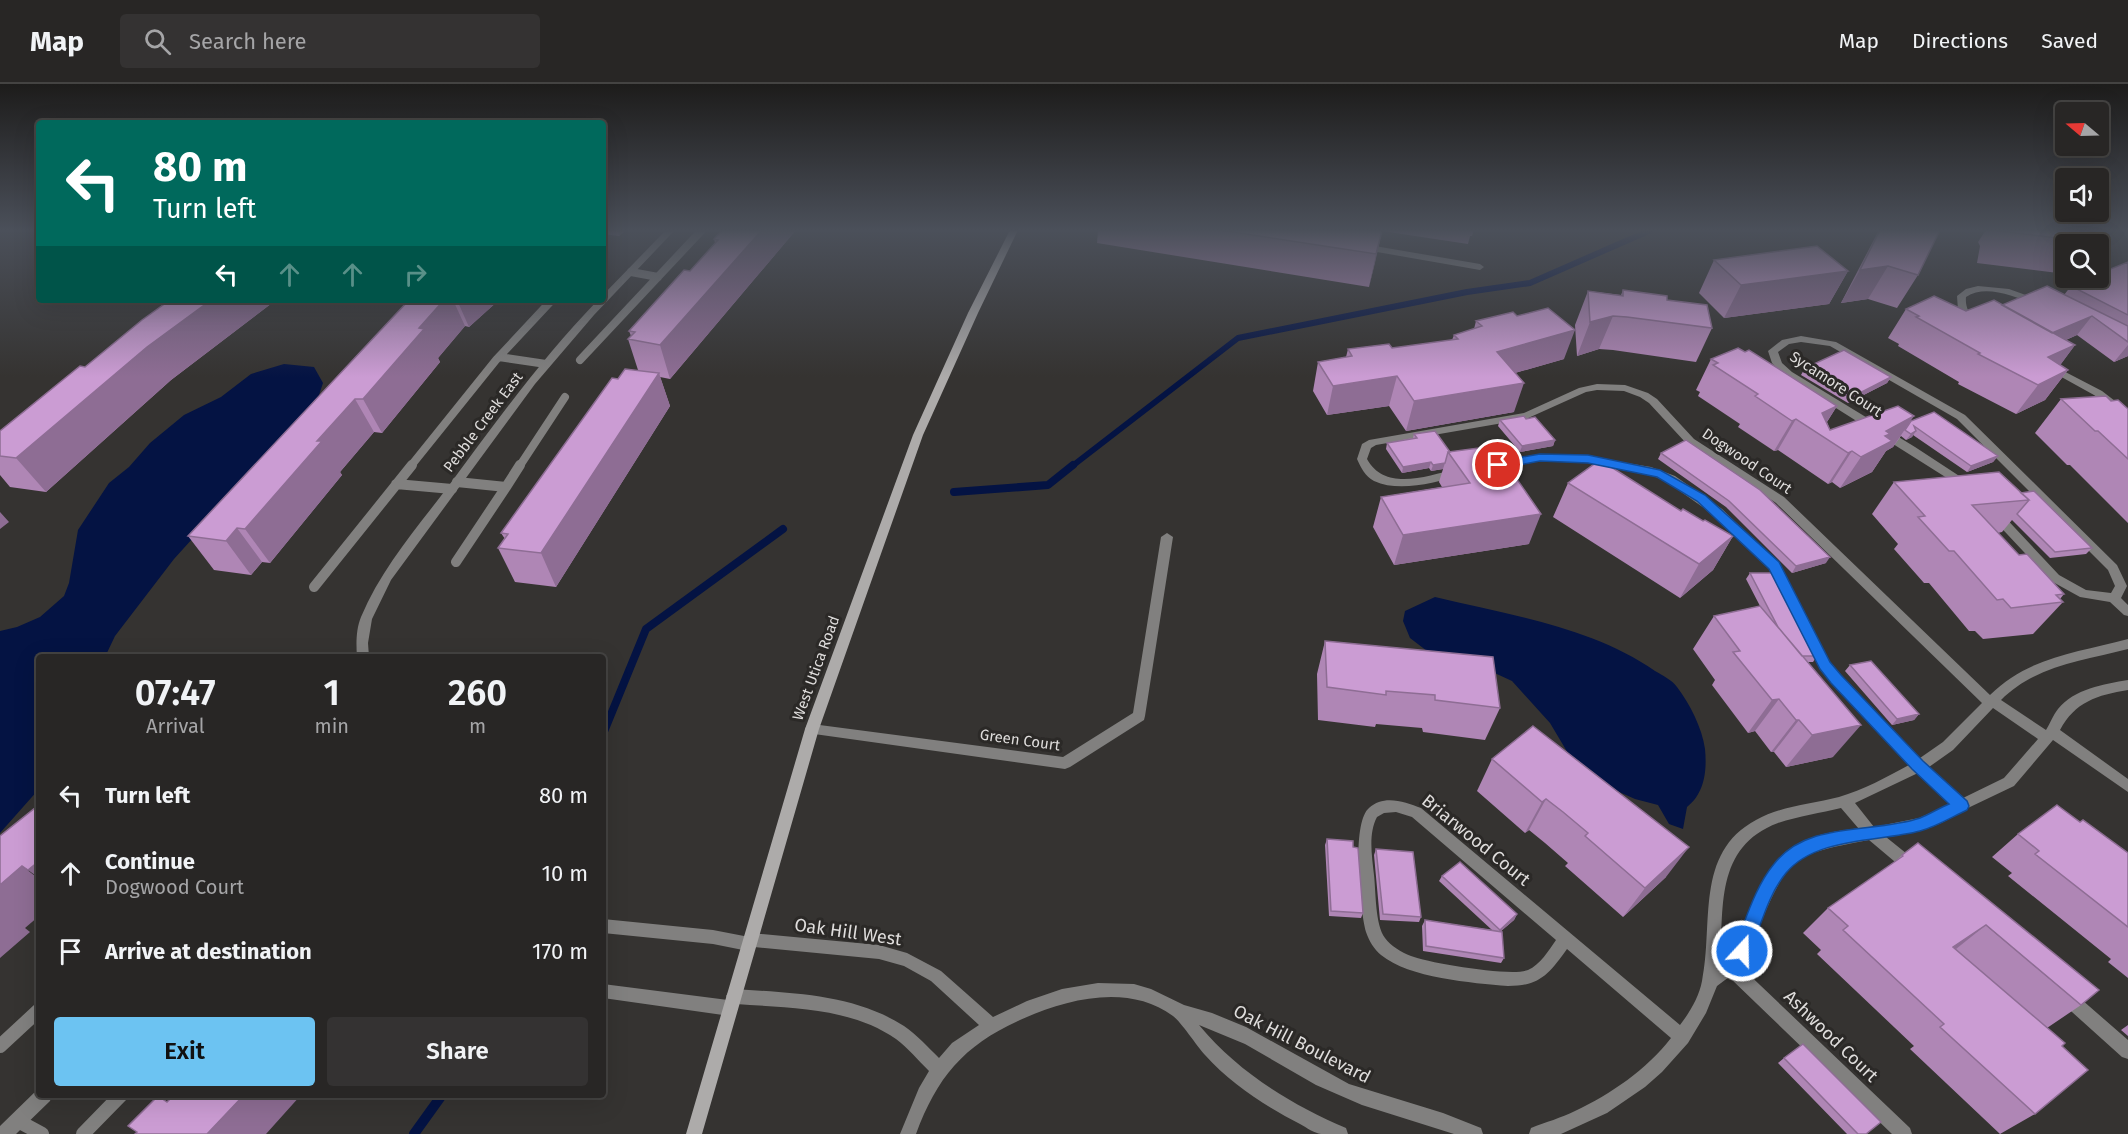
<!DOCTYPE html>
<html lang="en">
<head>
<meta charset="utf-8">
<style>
  :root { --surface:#282625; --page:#343232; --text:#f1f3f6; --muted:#a5a5a7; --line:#444342; --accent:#6cc3f2 }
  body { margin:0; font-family:"Fira Sans",sans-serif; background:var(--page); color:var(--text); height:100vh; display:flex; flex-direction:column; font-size:22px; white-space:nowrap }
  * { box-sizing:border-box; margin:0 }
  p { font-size:20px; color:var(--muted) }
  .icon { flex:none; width:33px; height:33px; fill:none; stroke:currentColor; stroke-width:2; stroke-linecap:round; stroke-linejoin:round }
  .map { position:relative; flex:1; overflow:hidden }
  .side { position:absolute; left:36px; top:570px; width:570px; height:444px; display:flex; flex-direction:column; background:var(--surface); border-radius:6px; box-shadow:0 6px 24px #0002,0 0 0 2px var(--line) }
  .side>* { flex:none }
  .guide { position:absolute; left:36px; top:36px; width:570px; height:183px; border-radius:6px; box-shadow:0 6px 24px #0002,0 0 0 2px var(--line); background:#00695c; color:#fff; overflow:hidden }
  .needle { width:39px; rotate:289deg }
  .tools { position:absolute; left:2055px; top:18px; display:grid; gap:12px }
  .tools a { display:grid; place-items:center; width:54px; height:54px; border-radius:6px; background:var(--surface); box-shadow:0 6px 24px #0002,0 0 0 2px var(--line); font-size:30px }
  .pin { position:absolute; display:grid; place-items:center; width:51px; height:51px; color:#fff; margin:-26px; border:3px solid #fff; border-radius:50%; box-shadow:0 2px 6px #0007 }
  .me { position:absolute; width:66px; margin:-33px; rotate:21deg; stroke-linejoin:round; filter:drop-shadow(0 0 4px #0008) }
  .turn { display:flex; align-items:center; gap:21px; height:126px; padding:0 18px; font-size:27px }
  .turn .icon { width:78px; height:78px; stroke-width:2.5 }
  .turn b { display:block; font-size:42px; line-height:51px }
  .lanes { display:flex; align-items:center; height:57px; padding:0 18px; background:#0003; justify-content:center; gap:30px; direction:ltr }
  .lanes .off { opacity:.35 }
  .eta { display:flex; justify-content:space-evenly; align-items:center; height:102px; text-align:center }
  .eta b { font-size:36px; font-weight:600; line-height:42px }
  .button { display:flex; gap:12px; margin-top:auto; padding:12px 18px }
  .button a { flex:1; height:69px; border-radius:6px; background:var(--accent); color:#111; font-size:24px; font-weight:600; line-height:69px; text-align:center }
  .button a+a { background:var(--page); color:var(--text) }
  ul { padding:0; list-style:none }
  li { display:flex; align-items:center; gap:18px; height:78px; padding:0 18px }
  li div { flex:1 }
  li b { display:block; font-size:22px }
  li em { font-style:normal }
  header { display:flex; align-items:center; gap:36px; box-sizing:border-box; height:84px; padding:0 30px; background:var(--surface); border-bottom:2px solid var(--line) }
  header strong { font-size:28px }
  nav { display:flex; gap:33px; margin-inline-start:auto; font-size:21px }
  .search { width:420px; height:54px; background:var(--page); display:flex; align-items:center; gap:15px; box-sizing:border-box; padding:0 21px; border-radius:6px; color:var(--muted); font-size:22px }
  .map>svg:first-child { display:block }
  .water { fill:#041343 }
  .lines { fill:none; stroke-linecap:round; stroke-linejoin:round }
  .stream-far2 { stroke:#041343; stroke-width:6 }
  .stream-far1 { stroke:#041343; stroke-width:8 }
  .stream { stroke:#041343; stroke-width:10 }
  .lane-far2 { stroke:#81807f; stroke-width:8 }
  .lane-far1 { stroke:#81807f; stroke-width:10 }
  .lane { stroke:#81807f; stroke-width:14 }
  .street { fill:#81807f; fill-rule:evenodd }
  .secondary { fill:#adabaa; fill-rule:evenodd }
  .wall { fill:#af86b5 }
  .shaded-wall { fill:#8e6d94 }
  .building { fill:#cb9cd3; stroke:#8e6d94; stroke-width:1.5 }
  .route { fill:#1a73e8; stroke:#114b97; stroke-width:1.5 }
  .labels { text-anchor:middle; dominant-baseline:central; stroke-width:6; stroke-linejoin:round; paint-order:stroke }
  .street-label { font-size:15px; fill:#dfdddc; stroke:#2b2927 }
  .near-street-label { font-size:18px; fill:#dfdddc; stroke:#2b2927 }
</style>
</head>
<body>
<header>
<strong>Map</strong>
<div class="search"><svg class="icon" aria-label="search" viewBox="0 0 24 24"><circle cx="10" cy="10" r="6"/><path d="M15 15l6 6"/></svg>Search here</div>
<nav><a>Map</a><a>Directions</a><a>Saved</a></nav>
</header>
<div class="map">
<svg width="2128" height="1050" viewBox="0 0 2128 1050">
  <rect width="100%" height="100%" fill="#353331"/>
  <path class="water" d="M284 280 314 283 323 299 317 317 174 475 115 552 105 573H39V705L0 749V547L17 543 40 533 64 512 69 499 78 446 109 399 129 383 150 359 184 331 221 313 251 290Z
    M1435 513C1509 531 1592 543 1655 587 1662 591 1672 596 1677 603 1690 620 1702 644 1705 665 1707 686 1705 709 1687 723L1683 745 1669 740 1658 721 1635 715 1581 691 1550 639 1512 597 1473 579 1427 567 1410 554 1403 537 1405 527Z"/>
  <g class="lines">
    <path class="stream-far2" d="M1071 383 1238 254 1467 208 1530 199 1651 146"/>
    <path class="stream-far1" d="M954 408 1048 401 1073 381
      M603 650 646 545 783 445"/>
    <path class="stream" d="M414 1050 442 1011"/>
    <path class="lane-far2" d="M631 188 658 193
      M499 273 546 280
      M580 276 702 146
      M410 383 496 276 552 216
      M519 383 565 313"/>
    <path class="lane-far1" d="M457 398 506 403 520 381
      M396 400 452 405
      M456 478 506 403
      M314 503 412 381"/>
    <path class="lane" d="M0 962 39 926
      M18 1037 42 1050
      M83 1050 121 1011"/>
    <path class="street" d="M666 146H675L594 231 535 300 391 496 372 535 368 559 369 573H357C356 560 356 545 361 533 381 485 416 445 447 404 495 339 542 274 598 216H603V211Z
      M1363 160 1480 180 1484 183 1480 186 1360 165 1359 163Z
      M1978 202 2009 205 2042 217 2037 220C2015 214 1987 199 1966 213 1965 223 1969 229 1975 237L1970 240 1967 239 1958 226 1957 212 1966 205Z
      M1801 252 1836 258 1965 331 2117 481 2127 502 2121 514 2128 521V532L2124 531 2110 518 2080 513 2051 497 1992 434 1990 431 1992 428H2000L2059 491 2086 506 2111 509 2115 502 2108 486 1957 335 1830 262 1801 258 1789 260 1778 268 1782 279 1792 288 1915 363 1970 399 1971 402 1966 406 1782 290 1772 279 1768 267 1782 256Z
      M2050 280 2102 307 2128 327V335L2094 311 2047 285 2045 283Z
      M1597 300 1625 301 1648 309 1657 315 1694 355 1784 413 1990 611C2030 572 2077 569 2128 555V565C2083 577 2036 581 2001 616L2046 646C2050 640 2053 631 2058 625 2074 605 2104 600 2128 596V606C2097 611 2075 618 2060 646L2128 695V708L2053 656 2014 702 1926 744 1886 753 1917 778 1919 783 1917 788 1912 789 1907 788 1869 756C1801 769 1789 769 1762 836 1756 852 1750 868 1740 882L1910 1044 1912 1050H1892L1729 893 1717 902 1706 929 1688 959 1662 988 1645 1003 1607 1029 1561 1050H1529L1531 1044C1546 1038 1561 1034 1575 1027 1611 1010 1646 986 1671 954L1567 865C1549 890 1540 902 1508 902 1472 899 1409 894 1381 871 1374 865 1369 857 1366 848 1360 826 1351 739 1369 724 1384 710 1405 718 1421 724L1680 941C1690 928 1699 913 1702 897 1714 841 1694 769 1756 736 1781 722 1811 720 1839 713 1863 706 1887 693 1909 681L1821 585 1769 485 1714 431 1667 398 1649 390 1573 376 1540 377 1491 386 1486 382 1487 379 1540 371 1573 370 1651 383 1675 392 1722 425 1778 479 1830 579 1920 674 1943 658 1982 619 1776 419 1686 359 1649 319 1640 313 1624 307 1597 306 1586 308 1526 335 1376 361 1371 364 1367 375C1385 408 1427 392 1456 385L1461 389 1460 392C1435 398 1400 409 1374 397 1365 392 1361 384 1357 375L1362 360 1369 356 1524 329 1579 304ZM1993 624 2038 655 2004 694 1963 714 1929 683 1953 666ZM1918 689 1950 720 1919 734 1874 743 1855 719ZM1841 724 1859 745C1846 748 1831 749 1818 753 1772 766 1761 802 1745 842 1739 857 1733 872 1720 881 1724 825 1714 763 1778 739 1799 732 1821 729 1841 724ZM1396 728 1412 733 1556 856C1549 866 1540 881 1528 886 1512 893 1428 879 1411 872 1401 868 1391 862 1385 854 1375 841 1376 808 1374 791 1372 772 1368 750 1377 733L1384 729Z
      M1167 449 1173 453 1145 632 1144 636 1070 683 1065 685 807 649 805 645 807 641 812 640 1063 673 1133 629 1161 453Z
      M603 835 713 846 744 852 750 849 879 861 907 869 941 887 993 933 1027 917 1062 905 1098 899 1134 900 1151 905 1184 921 1212 929 1246 943 1349 1000 1443 1029 1481 1044 1483 1050H1454L1362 1021 1316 1001 1245 960 1199 941C1238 988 1290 1020 1346 1044L1348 1050C1340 1050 1329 1050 1321 1050 1314 1049 1307 1044 1300 1040 1265 1022 1231 1000 1205 971 1196 961 1182 939 1173 932 1128 899 1067 915 1020 936 964 961 937 993 916 1050H900L919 1004 929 987C918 976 908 964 896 955 850 923 789 924 736 920L738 924 736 929 730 932 603 914V900L728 916 726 912 729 907 734 905C792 909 854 910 904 942 917 951 928 963 939 974L952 959 979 941 931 897 904 882 879 875 754 863 748 867 713 860 603 849Z
      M2068 906 2074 909 2128 956V975L2122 973 2062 919 2060 914 2062 909Z
      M38 1005 39 1011H52L50 1017 16 1050H0V1042Z"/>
    <path class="secondary" d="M1010 146H1018L978 229 923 351 819 645 702 1050H686L805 645 913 351 968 229Z"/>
  </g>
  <path class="wall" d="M603 146H626L619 152 603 150Z
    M722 146H796L670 295 660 293 670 322 556 503 515 498 498 464 505 455 501 449 618 295 638 286 628 255 631 252 629 247 690 187 715 159 714 155Z
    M1098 146H1474L1472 152H1470L1468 160 1382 147 1369 203 1097 159Z
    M1879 146H1940L1918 191 1897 224 1868 215 1841 219Z
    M1986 146H2086L2094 158 2092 160H2066V190L1977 179 1980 162 1978 158Z
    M1714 176 1848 187 1829 220 1724 234 1699 209Z
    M2128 178V272L2114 278 2077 251 2066 256 2075 261 2060 281 2068 286 2045 316 2016 330 1958 300 1959 298 1898 262 1899 260 1888 254 1906 225 1966 227 2064 211 2071 202Z
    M1623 206 1667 216 1712 244 1696 278 1613 266 1599 265 1577 272 1575 241 1588 207 1621 211Z
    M170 216H276L171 296 46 408 10 403 0 391V347L85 283Z
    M409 216H499L469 243 465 242 438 274 440 278 382 349 374 348 340 388 342 391 270 479 262 478 251 491 214 486 188 452Z
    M1476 237 1564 275 1515 289 1514 328 1406 347 1389 322 1327 331 1313 307 1318 278 1346 273 1348 265 1392 264 1452 256 1454 251 1474 245Z
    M1711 275 1837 322 1827 338 1830 346 1911 337 1998 372 1993 378 1967 388 1913 351 1912 353 1906 356 1901 352 1893 363 1886 367 1872 388 1840 404 1832 398 1828 400 1778 366 1774 367 1738 343 1740 340 1698 312 1700 308 1696 306Z
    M1805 284 1891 293 1887 299 1848 319 1801 291Z
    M2061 315 2111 317 2128 325V439L2070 381H2067L2035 349Z
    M1526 335 1555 356 1553 362 1520 368 1498 342 1500 336Z
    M1414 350 1450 368 1529 460 1394 481 1373 443 1381 413 1442 403 1439 398 1443 385 1431 387 1429 384 1402 389 1386 365 1387 359 1413 354Z
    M1661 369 1826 479 1792 489 1726 423 1658 375Z
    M1894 398 2021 409 2092 464 2086 470 2050 474 2012 436 2002 448 1998 449 2019 471 2064 510 2060 515 2063 518 2033 550 1983 555 1975 547H1969L1929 499H1924L1894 465 1898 460 1872 430Z
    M1568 399 1681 427 1733 452 1713 486 1680 514 1553 433Z
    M1750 489 1817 572 1813 578H1808L1833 673 1786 683 1774 668H1771L1755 647 1748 649 1712 601 1715 596 1693 565 1714 532 1760 522 1746 495Z
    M1325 557 1500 624 1485 656 1423 648 1422 644 1376 640 1375 643 1318 636 1317 590Z
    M1850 581 1919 630 1914 636 1892 641 1845 587Z
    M1492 675 1666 793 1623 833 1565 782 1568 779 1545 759 1529 746 1525 749 1477 707Z
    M2080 738 2128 769V894L2108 878 2111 875 2008 792 2012 789 1992 773 2018 750Z
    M1327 755 1363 829 1361 834 1329 832 1325 761Z
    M1376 765 1421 833 1419 838 1380 836 1374 771Z
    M1902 771 2081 921 2047 944 2062 962 2035 1030 2000 1050 1910 965 1914 962 1817 870 1821 866 1803 849 1828 824 1893 780Z
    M1442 792 1517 830 1514 836 1500 848 1504 874 1501 879 1423 867 1422 842 1425 836 1492 846 1439 797Z
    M2128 941V952L2121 946Z
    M1784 974 1866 1050H1847L1778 979Z"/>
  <path class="shaded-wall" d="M617 146H626L619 152Z
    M762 146H796L670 295 660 261Z
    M1382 147 1375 179 1369 203 1376 170Z
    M1888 182 1868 215 1841 219 1860 186Z
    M1848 187 1829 220 1724 234 1741 201Z
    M211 216H276L171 296 46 408 16 374 147 263Z
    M444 216H453L465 242 438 274 440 278 382 349 363 315 419 244Z
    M457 216H499L469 243Z
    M1613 232 1599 265 1577 272 1590 238Z
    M2092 232 2077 251 2037 268 2051 249Z
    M1575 246 1564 275 1487 297 1497 268Z
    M2075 261 2053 291 2048 273Z
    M2128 261V272L2114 278Z
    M2068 286 2045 316 2016 330 2038 301Z
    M659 289 670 322 556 503 541 469Z
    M1397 292 1389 322 1327 331 1333 302Z
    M1891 293 1887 299 1848 319 1852 313Z
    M1524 299 1514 328 1406 347 1414 317Z
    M355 315 374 348 340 388 342 391 270 479 245 445 317 357Z
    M1837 322 1819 350 1822 329Z
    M1914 332 1893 363 1886 367 1872 388 1840 404 1861 373 1886 347Z
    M1796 335 1778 366 1774 367 1792 337Z
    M1916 347 1912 353 1906 356 1911 350Z
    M1555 356 1553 362 1520 368 1522 362Z
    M1852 367 1832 398 1828 400 1848 369Z
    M1998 372 1993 378 1967 388 1971 382Z
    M1431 378 1429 384 1402 389 1403 383Z
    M1445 379 1443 385 1431 387 1433 381Z
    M0 428 9 438 0 445Z
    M1541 430 1529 460 1394 481 1403 451Z
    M237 444 262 478 251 491 226 457Z
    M1733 452 1713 486 1680 514 1699 480Z
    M1830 473 1826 479 1792 489 1796 482Z
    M1779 615 1755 647 1748 649 1772 616Z
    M1919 630 1914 636 1892 641 1897 635Z
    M1796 636H1799L1774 668H1771Z
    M1861 641 1833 673 1786 683 1812 651Z
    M1546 715 1529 746 1525 749 1542 718Z
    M1689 763 1666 793 1623 833 1645 804Z
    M39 777V794L28 786Z
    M22 782 39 795V832L25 844 30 848 0 874V801Z
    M1517 830 1514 836 1496 851 1500 846Z
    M1986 841 1956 865 1953 863Z
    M244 1011H301L266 1050H207Z"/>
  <path class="building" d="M722 146H762L660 261 628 255 635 248 629 247 684 186 690 187 718 156 714 155Z
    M1220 146H1379L1382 147 1376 170Z
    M1880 146H1940L1918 191 1888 182 1860 186Z
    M1998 146H2086L2094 158 1998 147Z
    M1817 162 1848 187 1741 201 1714 176Z
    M2128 178V231L2071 202 2091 194H2098V190Z
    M2047 202 2128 242V258L2092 232 2052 249 2002 221Z
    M1623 206 1667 212V216L1707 221 1712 244 1627 233 1613 232 1590 238 1588 207 1623 212Z
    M1934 212 1966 227 1994 216 2075 261 2048 273 2068 286 2038 301 1978 270 1980 269 1916 233 1919 232 1906 225Z
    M170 216H211L147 263 16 374 0 372V347L80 282 85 283 142 236Z
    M409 216H444L419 244 424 245 363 315H355L317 357H322L245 445 237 444 226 457 188 452Z
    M1548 224 1575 246 1497 268 1524 299 1414 317 1397 292 1333 302 1318 278 1352 272 1348 265 1389 260 1392 264 1458 255 1454 251 1482 242 1476 237 1513 228 1517 232Z
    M1738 264 1745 268 1749 266 1837 322 1822 329 1830 346 1898 322 1914 332 1886 347 1890 350 1885 352 1892 357 1861 373 1852 367 1848 369 1796 335 1792 337 1755 312 1758 310 1713 281 1718 279 1711 275Z
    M1844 266 1891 293 1852 313 1805 284Z
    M625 285 659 289 541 469 498 464 508 450 501 449 612 294 618 295Z
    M2106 312 2111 317 2118 316 2128 325V375L2098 347H2095L2061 315Z
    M1934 328 1998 372 1971 382 1914 342 1916 347 1911 350 1905 346 1911 337Z
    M1524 332 1526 335 1535 333 1555 356 1522 362 1500 336Z
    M1435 347 1450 368H1448L1445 379 1433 381 1431 378 1403 383 1387 359 1417 354 1414 350Z
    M1686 356 1760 406 1830 473 1796 482 1729 417 1661 369Z
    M1494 362 1541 430 1403 451 1381 413 1470 399 1448 368Z
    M1600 376 1681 427 1683 425 1703 437 1705 436 1733 452 1699 480 1568 399Z
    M1999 388 2029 416 1972 421 2019 471 2027 470 2064 510 2056 511 2063 518 2011 524 2003 515 1997 516 1954 467H1949L1918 433 1925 432 1894 398Z
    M2034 407 2092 464 2055 468 2017 430 2029 416 2021 409Z
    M1750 489H1772L1817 572H1802L1778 543Z
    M1760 522 1861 641 1812 651 1799 636H1796L1779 615 1772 616 1733 568 1740 567 1714 532Z
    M1325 557 1493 573 1500 624 1435 616V611L1386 607V611L1327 603Z
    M1871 577 1919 630 1897 635 1850 581Z
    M1533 642 1689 763 1645 804 1585 752 1588 749 1563 728 1546 715 1542 718 1492 675Z
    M2057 721 2080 738 2083 736 2128 769V843L2035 770 2039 767 2018 750Z
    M35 724 39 727V777L28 786 22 782 0 801V752Z
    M1327 755 1353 757V763L1358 764 1363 829 1331 827Z
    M1918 759 2099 906 2081 921 1986 841 1953 863 2065 959 2062 962 2088 986 2035 1030 1940 943 1944 940 1843 846 1848 842 1828 824 1903 772 1902 771Z
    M1376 765 1413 768 1421 833 1383 830Z
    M1460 778 1517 830 1500 846 1442 792Z
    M1425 836 1502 848 1504 874 1426 862Z
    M1803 960 1881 1038 1866 1050H1858L1784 974Z
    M174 1011H244L207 1050H135L137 1048 128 1042 158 1012 167 1018Z"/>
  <linearGradient id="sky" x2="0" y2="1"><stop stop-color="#1d1c1b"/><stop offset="0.5" stop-color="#4b505a"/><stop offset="1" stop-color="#4b505a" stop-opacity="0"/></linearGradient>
  <rect width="2128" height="293" fill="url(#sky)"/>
  <path class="route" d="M1540 370 1588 371 1660 386 1705 411 1779 478 1830 578 1841 591 1923 677 1967 717 1969 722 1967 726C1952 733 1936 743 1920 747 1878 758 1816 753 1786 789 1767 812 1760 846 1748 873L1742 875 1736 873 1733 867C1745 839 1754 804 1774 780 1808 736 1873 750 1920 734 1930 730 1939 724 1949 720L1912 685 1831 599 1820 585 1769 485 1697 417 1657 393 1588 379 1540 377 1498 385 1492 381 1498 377Z"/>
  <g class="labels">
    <g class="street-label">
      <text transform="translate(1836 300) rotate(33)">Sycamore Court</text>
      <text transform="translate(483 338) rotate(-53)">Pebble Creek East</text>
      <text transform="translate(1747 377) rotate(34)">Dogwood Court</text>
      <text transform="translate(816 584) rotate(-70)">West Utica Road</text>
      <text transform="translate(1020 656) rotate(8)">Green Court</text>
    </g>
    <g class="near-street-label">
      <text transform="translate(1476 756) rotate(39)">Briarwood Court</text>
      <text transform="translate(848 848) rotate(8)">Oak Hill West</text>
      <text transform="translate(1831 952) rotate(44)">Ashwood Court</text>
      <text transform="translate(1302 960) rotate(27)">Oak Hill Boulevard</text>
    </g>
  </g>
</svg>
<div class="tools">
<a><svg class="needle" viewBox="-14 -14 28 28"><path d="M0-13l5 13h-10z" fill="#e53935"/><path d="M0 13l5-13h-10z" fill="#a5a5a7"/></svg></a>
<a><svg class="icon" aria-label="sound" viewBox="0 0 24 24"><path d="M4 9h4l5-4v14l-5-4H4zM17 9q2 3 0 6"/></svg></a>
<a><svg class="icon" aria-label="search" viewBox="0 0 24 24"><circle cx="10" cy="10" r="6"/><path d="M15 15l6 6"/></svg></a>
</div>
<div class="pin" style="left:1498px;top:381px;background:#d93025"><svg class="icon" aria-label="arrive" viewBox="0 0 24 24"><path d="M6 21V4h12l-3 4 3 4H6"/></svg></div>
<svg class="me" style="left:1742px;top:867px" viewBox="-20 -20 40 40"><circle r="17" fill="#1a73e8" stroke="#fff" stroke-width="3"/><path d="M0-11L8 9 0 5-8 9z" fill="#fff"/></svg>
<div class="guide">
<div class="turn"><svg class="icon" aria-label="left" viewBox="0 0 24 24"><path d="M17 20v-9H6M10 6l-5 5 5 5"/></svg><div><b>80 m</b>Turn left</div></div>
<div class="lanes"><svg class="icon" aria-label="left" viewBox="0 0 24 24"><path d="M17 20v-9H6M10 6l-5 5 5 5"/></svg><svg class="icon off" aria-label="ahead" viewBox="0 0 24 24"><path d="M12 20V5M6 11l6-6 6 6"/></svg><svg class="icon off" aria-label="ahead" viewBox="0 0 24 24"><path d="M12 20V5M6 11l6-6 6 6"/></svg><svg class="icon off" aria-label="right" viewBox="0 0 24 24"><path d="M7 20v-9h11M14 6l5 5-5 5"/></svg></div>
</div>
<section class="side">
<div class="eta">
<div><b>07:47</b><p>Arrival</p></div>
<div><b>1</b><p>min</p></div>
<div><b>260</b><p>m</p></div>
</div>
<ul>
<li><svg class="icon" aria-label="left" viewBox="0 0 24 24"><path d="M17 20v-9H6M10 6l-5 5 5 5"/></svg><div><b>Turn left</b></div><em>80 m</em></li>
<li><svg class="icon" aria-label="ahead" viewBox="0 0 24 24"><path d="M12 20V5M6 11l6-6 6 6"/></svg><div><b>Continue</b><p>Dogwood Court</p></div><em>10 m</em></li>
<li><svg class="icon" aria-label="arrive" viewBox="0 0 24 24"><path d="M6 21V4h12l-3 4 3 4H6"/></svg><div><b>Arrive at destination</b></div><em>170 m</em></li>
</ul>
<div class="button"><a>Exit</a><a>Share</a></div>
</section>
</div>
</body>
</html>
